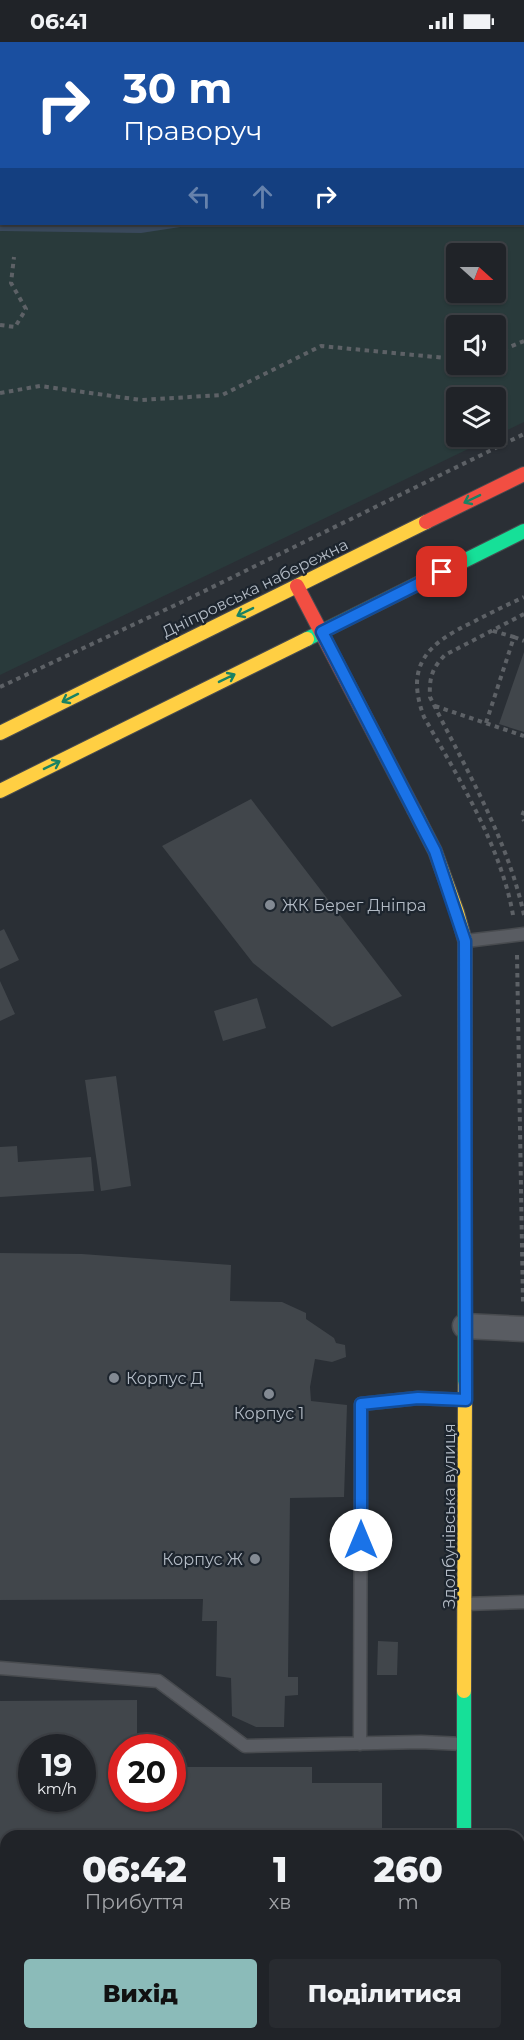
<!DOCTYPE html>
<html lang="uk">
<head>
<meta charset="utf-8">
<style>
  :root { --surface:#202328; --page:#282b30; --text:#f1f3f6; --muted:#a2a4a8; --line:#3d4045; --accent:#8bbbb9 }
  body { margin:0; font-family:Montserrat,sans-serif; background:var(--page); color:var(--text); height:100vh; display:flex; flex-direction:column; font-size:22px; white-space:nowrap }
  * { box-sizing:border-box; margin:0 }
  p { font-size:20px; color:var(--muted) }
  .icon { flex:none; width:33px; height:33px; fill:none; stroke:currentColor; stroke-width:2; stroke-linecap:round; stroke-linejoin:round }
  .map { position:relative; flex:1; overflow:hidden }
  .sheet { position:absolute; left:0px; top:1788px; width:525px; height:210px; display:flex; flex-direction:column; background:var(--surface); border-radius:18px 18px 0 0; box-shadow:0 2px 4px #0004,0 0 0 2px var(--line) }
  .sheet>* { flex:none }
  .guide { position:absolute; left:0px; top:0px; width:525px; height:183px; box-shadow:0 2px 4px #0004,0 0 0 2px var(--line); background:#1a4fa0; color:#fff; overflow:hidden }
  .needle { width:39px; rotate:111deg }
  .fabs { position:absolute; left:446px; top:201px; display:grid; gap:12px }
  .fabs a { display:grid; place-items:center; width:60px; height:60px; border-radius:6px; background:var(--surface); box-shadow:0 2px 4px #0004,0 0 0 2px var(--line); font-size:30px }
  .speed { position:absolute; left:18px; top:1692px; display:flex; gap:12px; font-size:30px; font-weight:700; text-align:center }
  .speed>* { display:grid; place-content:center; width:78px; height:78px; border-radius:50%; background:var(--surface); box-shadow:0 2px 4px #0004,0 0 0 2px var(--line); line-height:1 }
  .speed small { font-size:15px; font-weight:400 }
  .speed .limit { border:9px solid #d22; background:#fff; color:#111 }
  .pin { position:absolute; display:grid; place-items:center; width:51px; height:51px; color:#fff; margin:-26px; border-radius:12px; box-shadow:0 3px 9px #0006 }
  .me { position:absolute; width:66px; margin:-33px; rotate:0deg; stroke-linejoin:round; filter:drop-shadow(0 0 4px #0008) }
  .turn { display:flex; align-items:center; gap:21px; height:126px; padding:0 24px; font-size:27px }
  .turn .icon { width:78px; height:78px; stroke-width:2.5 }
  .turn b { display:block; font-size:42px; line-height:51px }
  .lanes { display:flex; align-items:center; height:57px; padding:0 24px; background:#0003; justify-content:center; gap:30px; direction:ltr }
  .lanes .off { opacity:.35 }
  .eta { display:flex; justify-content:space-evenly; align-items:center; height:102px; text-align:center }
  .eta b { font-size:36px; font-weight:800; line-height:42px }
  .cta { display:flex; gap:12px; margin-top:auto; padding:12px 24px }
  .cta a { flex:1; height:69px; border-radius:6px; background:var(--accent); color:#111; font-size:24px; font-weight:800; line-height:69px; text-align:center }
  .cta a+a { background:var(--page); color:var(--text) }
  .status { display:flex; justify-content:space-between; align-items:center; height:42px; padding:0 30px; background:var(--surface); direction:ltr }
  .status svg { height:16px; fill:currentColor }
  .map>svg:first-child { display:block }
  .green { fill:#293a3b; fill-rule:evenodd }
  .water { fill:#3a495c }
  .building { fill:#41464b; fill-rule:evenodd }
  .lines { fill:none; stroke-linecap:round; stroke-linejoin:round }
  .lane-casing { stroke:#484b4f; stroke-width:15 }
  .street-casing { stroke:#484b4f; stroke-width:27 }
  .fast-casing { stroke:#484b4f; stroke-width:16 }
  .slow-casing { stroke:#484b4f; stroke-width:16 }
  .jam-casing { stroke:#484b4f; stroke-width:16 }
  .path { stroke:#5d6166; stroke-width:4; stroke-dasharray:4.5 4.5; stroke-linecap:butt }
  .lane { stroke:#595c62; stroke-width:12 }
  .street { stroke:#595c62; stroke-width:24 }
  .fast { stroke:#16e098; stroke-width:14 }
  .slow { stroke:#ffcf43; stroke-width:14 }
  .jam { stroke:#f24e42; stroke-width:14 }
  .oneway { stroke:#1a8263 }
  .route-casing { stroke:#114b97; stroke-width:15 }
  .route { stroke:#1a73e8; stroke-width:10 }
  .poi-dot { fill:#838a93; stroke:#1d252e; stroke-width:2 }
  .labels { text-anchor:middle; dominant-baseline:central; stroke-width:4.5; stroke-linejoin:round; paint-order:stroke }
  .street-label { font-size:16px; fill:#b3bbc5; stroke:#1d252e }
  .poi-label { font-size:16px; fill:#b3bbc5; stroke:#1d252e; text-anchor:start }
</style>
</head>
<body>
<div class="status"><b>06:41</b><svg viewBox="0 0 49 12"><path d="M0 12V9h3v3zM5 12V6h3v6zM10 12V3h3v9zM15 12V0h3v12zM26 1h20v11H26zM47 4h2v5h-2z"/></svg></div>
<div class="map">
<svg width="524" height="1998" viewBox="0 0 524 1998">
  <rect width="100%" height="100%" fill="#2a2f35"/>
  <path class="green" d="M0 0H73L2 2V182H524V13V380L495 394V356H456V394L493 395 0 633ZM456 212H495V250H456ZM456 284H495V322H456Z"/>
  <path class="water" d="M0 0H524V114V2H2V182H200L141 191 0 189Z"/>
  <path class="building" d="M524 610V690L499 682Z
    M251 757 402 954 332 985 253 921 162 804Z
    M4 887 19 918 0 927V889Z
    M0 939 15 972 0 979Z
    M257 956 266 986 223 999 214 969Z
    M116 1034 131 1144 101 1149 85 1038Z
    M17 1104 18 1120 91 1115 94 1149 0 1155V1105Z
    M0 1211 82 1212 231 1223 230 1259 282 1260 306 1271V1277L334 1296 336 1301 345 1303 346 1315 332 1320 315 1317 310 1345 311 1359 347 1363 344 1455 290 1456 288 1635H298V1653L285 1654 284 1685H256L232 1674 231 1636 216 1634 217 1579H202L203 1557 0 1558Z
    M378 1599 398 1600 397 1633H377Z
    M137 1658V1706H122V1756H172V1725H312V1741H382V1794H6V1857H0V1659ZM32 1706H82V1756H32Z"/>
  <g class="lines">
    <g class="lane-casing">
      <path id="lane" d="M466 899 524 892
        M466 1562 524 1560
        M0 1626 158 1639 245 1704 421 1700 463 1702
        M360 1702 361 1362 418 1356 463 1358"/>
    </g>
    <g class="street-casing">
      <path id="street" d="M465 1284 524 1287"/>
    </g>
    <g class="fast-casing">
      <path id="fast" d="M307 597 524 489
        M465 1343V1074
        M464 1794V1649"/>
    </g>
    <g class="slow-casing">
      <path id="slow" d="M0 691 426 480
        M0 749 307 597
        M414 768 435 809 457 870 465 899V1074
        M464 1649 465 1343"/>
    </g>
    <g class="jam-casing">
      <path id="jam" d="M426 480 524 432
        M297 544 414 768
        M464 1992V1998"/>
    </g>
    <path class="path" d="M524 90V92
      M0 283 15 285 26 267 11 241 14 215
      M495 311 524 299
      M0 351 40 344 141 358 222 353 321 304 456 317
      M514 595 524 599
      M0 645 184 559 524 392
      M435 664 524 694
      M486 681 514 595 490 588
      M524 769 522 774 524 779
      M513 873C501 804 458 735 424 675 404 622 429 601 473 580 490 571 507 563 524 555
      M524 873C507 795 465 726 430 655 429 636 432 626 445 613L524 572
      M517 913 523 1262
      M522 1998 524 1827"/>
    <use href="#lane" class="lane"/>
    <use href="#street" class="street"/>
    <use href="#fast" class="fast"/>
    <use href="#slow" class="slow"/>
    <use href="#jam" class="jam"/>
  </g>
  <defs><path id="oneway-shaft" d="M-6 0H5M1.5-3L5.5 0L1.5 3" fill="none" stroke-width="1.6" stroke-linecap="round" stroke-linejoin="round" transform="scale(1.5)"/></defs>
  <g class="oneway">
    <use href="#oneway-shaft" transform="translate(472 457) rotate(154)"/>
    <use href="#oneway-shaft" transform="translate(245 570) rotate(154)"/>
    <use href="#oneway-shaft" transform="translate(227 636) rotate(-26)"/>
    <use href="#oneway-shaft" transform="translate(70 656) rotate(153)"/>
    <use href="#oneway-shaft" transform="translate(52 723) rotate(-26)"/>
  </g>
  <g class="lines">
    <g class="route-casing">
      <path id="route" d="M361 1498V1362L418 1356 466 1358 465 899 435 809 322 590 442 530"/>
    </g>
    <use href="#route" class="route"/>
  </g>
  <g class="poi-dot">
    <circle cx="270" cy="863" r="6"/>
    <circle cx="114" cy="1336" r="6"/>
    <circle cx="269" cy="1352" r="6"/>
    <circle cx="255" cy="1517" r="6"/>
  </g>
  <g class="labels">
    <g class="street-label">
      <text transform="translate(255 546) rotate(-26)">Дніпровська набережна</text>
      <text transform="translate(449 1474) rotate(-90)">Здолбунівська вулиця</text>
    </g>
    <g class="poi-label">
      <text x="282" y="863">ЖК Берег Дніпра</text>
      <text x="126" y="1336">Корпус Д</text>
      <text x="269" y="1371" text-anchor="middle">Корпус 1</text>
      <text x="243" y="1517" text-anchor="end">Корпус Ж</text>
    </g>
  </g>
</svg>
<div class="fabs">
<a><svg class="needle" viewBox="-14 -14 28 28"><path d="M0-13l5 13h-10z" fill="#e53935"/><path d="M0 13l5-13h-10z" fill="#a2a4a8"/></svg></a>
<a><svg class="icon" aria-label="sound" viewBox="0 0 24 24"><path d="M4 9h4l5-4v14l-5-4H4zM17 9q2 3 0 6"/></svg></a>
<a><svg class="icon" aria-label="layers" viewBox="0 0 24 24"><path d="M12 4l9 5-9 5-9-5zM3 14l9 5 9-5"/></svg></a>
</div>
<div class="speed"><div>19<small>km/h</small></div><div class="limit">20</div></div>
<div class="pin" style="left:442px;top:530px;background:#d93025"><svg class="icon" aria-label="arrive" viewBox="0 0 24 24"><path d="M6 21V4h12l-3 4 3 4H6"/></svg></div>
<svg class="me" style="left:361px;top:1498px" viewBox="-20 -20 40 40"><circle r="19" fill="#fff"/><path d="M0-13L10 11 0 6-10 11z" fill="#1a73e8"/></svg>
<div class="guide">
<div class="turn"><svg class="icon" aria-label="right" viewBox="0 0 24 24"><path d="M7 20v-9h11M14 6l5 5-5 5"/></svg><div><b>30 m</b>Праворуч</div></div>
<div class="lanes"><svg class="icon off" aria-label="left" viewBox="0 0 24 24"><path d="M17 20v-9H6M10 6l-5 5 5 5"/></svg><svg class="icon off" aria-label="ahead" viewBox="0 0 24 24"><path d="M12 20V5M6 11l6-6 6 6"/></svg><svg class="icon" aria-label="right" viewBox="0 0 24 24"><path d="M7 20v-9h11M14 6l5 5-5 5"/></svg></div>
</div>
<section class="sheet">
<div class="eta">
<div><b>06:42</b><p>Прибуття</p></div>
<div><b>1</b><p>хв</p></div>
<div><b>260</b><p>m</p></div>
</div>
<div class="cta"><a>Вихід</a><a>Поділитися</a></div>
</section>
</div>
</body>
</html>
